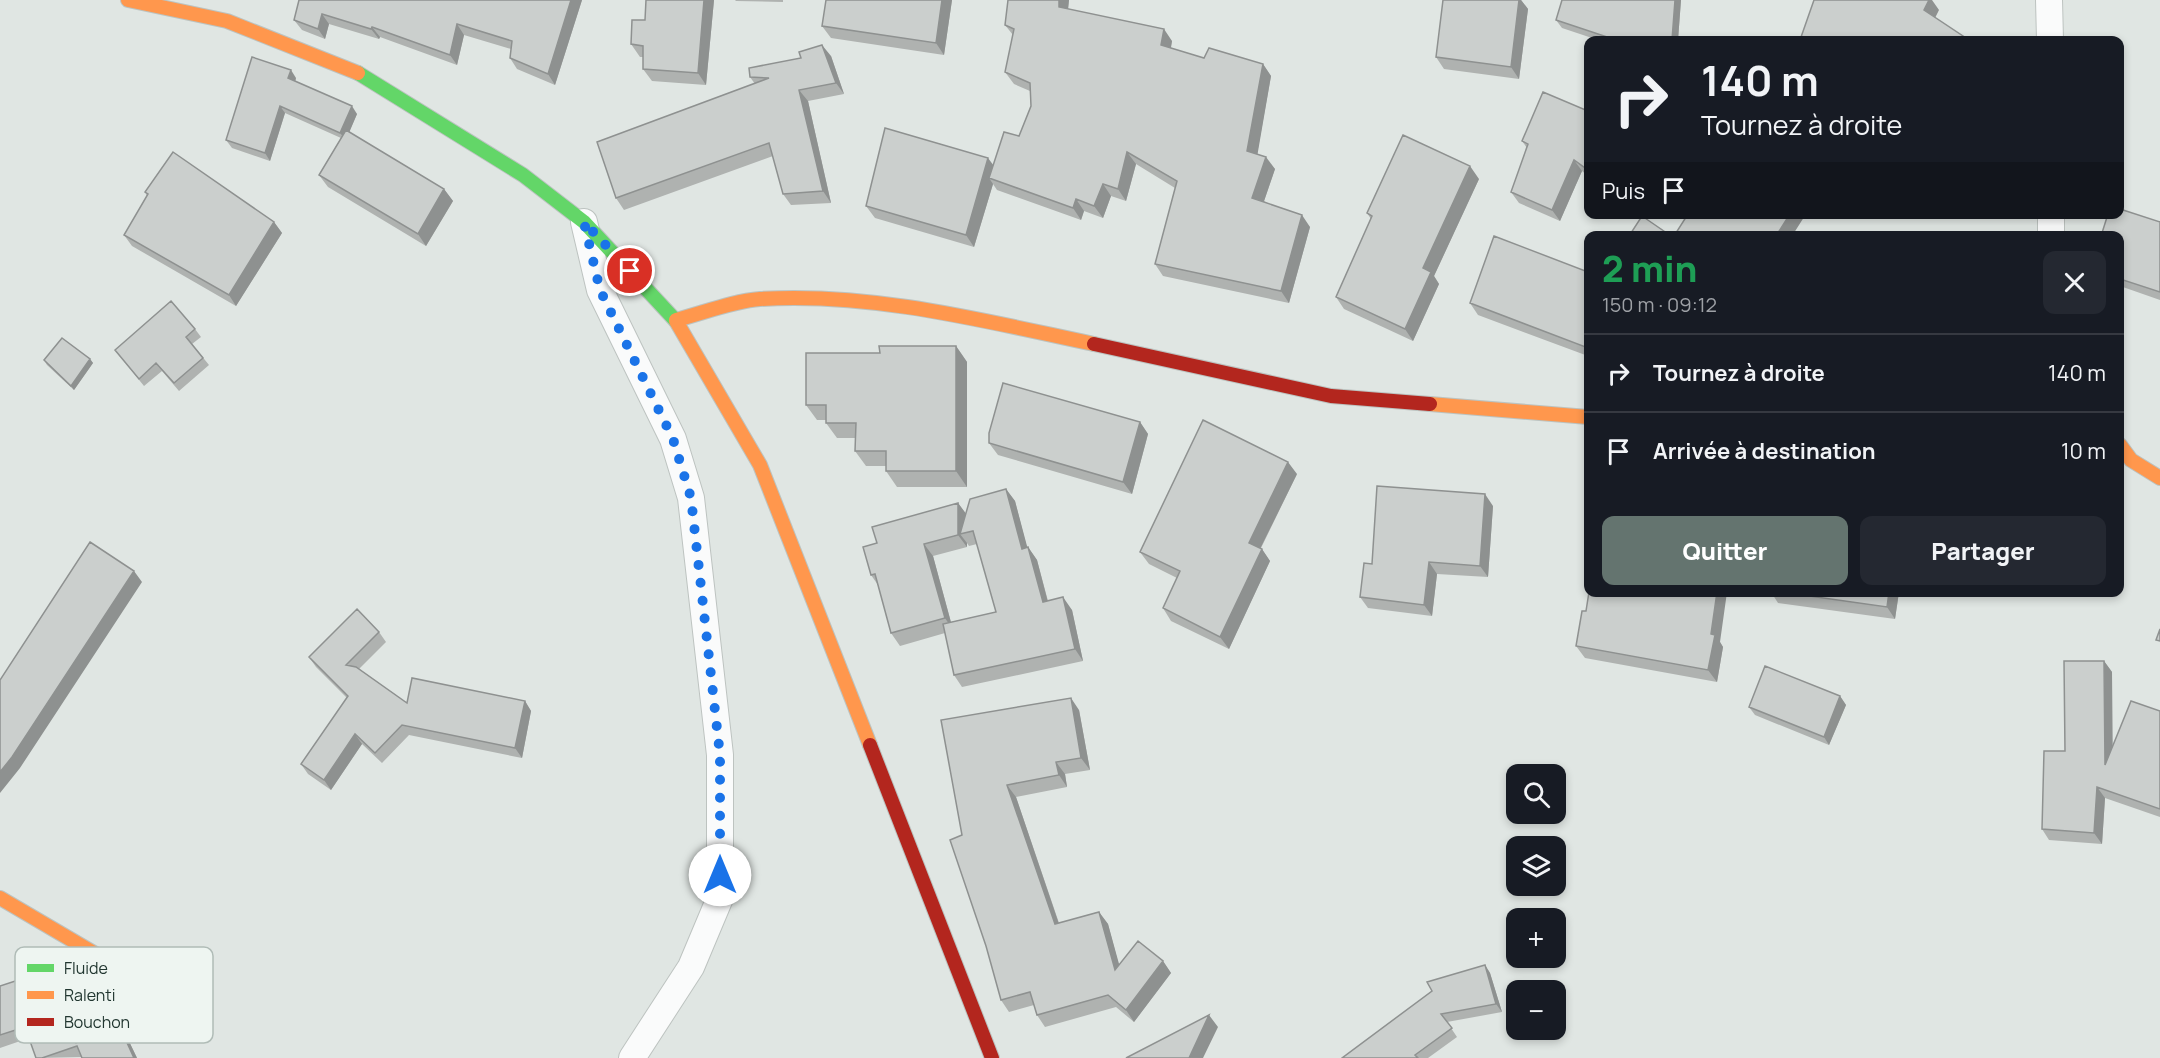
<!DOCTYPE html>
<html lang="fr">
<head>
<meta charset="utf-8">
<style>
  :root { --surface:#171b24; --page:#242831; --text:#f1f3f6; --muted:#9ea1a6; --line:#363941; --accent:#64746f }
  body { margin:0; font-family:Manrope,sans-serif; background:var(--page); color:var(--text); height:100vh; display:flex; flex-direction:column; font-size:22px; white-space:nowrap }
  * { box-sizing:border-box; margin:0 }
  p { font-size:20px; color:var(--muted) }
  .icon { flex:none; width:33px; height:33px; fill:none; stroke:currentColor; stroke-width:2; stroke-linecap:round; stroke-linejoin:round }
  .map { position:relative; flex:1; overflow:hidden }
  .details { position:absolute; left:1584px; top:231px; width:540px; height:366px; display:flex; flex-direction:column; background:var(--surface); border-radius:12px; box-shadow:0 3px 9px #0003 }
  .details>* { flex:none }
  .top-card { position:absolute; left:1584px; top:36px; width:540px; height:183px; border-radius:12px; box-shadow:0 3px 9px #0003; background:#171b24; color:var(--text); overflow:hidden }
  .tools { position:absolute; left:1506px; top:764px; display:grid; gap:12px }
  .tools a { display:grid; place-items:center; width:60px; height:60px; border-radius:12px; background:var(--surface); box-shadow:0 3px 9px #0003; font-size:30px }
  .pin { position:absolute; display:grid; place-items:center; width:51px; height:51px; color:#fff; margin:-26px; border:3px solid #fff; border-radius:50%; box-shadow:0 2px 6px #0007 }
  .me { position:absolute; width:66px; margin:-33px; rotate:0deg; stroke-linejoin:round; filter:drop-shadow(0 0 4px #0008) }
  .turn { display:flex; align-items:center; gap:21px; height:126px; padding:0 18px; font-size:27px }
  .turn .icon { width:78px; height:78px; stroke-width:2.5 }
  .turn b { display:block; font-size:42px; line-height:51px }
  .then { display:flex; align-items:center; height:57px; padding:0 18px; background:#0003; gap:12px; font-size:22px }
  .round { display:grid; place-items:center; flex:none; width:63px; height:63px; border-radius:12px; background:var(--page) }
  .head { display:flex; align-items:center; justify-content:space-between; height:102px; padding:0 18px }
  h1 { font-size:36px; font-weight:800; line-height:45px; color:#1e9e55 }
  .cta { display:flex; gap:12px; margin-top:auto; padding:12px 18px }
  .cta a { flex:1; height:69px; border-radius:12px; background:var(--accent); color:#fff; font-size:24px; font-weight:800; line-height:69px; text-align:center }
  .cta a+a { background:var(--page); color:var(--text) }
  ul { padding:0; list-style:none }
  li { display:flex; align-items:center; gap:18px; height:78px; padding:0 18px; border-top:2px solid var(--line) }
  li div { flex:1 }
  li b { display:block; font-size:22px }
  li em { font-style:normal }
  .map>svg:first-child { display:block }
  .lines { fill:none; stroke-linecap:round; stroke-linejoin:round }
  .street-casing { stroke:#bdc3c0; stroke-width:28 }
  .fast-casing { stroke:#bcc3c0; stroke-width:16 }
  .slow-casing { stroke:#bcc3c0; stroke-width:16 }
  .jam-casing { stroke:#bcc3c0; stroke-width:16 }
  .street { stroke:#fafbfb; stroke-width:26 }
  .fast { stroke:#63d668; stroke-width:14 }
  .slow { stroke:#ff974d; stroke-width:14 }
  .jam { stroke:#b3261e; stroke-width:14 }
  .wall { fill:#afb2b0; fill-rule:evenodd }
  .shaded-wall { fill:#8e9190 }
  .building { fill:#cbcfcd; stroke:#8e9190; stroke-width:1.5 }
  .route { stroke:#1a73e8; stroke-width:10; stroke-dasharray:0 18 }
  .key { fill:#eef5f1; stroke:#b0bcb7; stroke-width:1.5 }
  .key-label { font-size:16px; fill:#213630 }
</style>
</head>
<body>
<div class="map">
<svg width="2160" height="1058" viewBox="0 0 2160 1058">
  <rect width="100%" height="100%" fill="#e0e6e3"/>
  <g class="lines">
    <g class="street-casing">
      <path id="street" d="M2049 0 2050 40
        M2051 214V236
        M584 222 600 290 673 439 691 498 720 755V898L691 967 632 1058"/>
    </g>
    <g class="fast-casing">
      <path id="fast" d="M358 73 523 175 584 222 676 321"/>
    </g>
    <g class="slow-casing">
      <path id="slow" d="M128 0 227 21 358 73
        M676 320C703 313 733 301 760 299 872 292 985 321 1094 344
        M676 321 760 465 870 745
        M1430 404 1588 417
        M2120 445 2131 460 2160 478
        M0 898 150 986"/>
    </g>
    <g class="jam-casing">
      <path id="jam" d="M1094 344 1331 396 1430 404
        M870 745 992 1058"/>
    </g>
    <use href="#street" class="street"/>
    <use href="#fast" class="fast"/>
    <use href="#slow" class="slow"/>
    <use href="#jam" class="jam"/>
  </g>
  <path class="wall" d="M299 0H582L555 85 517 69 510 58 511 49 464 35 457 65 380 37 379 39 329 24 325 39 302 30 294 20Z
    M714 0 706 85 652 81 643 69V57H640L631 44 645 20Z
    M735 0H783V2L736 1Z
    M952 0 944 55 831 38 822 26Z
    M1008 0H1069L1068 9 1172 41 1171 48 1204 58 1263 64 1271 76 1257 154 1275 169 1264 201 1310 227 1289 303 1163 276 1155 264 1175 188 1136 164 1126 201 1111 196 1103 218 1084 211 1081 220 997 190 993 184 974 247 875 218 866 206 993 165 1019 136 1031 106 1030 91 1014 84 1005 72 1013 35 1005 25Z
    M1443 0H1521L1528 9 1519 79 1444 69 1436 57Z
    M1562 0H1681L1678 40H1598L1562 28 1556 20Z
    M831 56 844 94 808 101 831 203 791 205 783 194 773 156 624 210 616 198 755 84 750 77Z
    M296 78 295 81 357 114 349 132 444 189 453 201 426 246 328 187 319 175 341 138 285 113 270 161 232 148 226 140Z
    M1588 111V176L1582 171 1560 221 1519 203 1511 192 1527 148 1522 141Z
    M1479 179 1434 276 1439 284 1413 341 1344 309 1336 297 1371 219 1367 213Z
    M145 192 274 222 282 233 236 306 132 246 124 235 147 196Z
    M2160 221V300L2120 286V236Z
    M1588 272V356L1478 315 1470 303Z
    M195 329 201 337 192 344 209 365 179 391 162 371 144 386 115 350Z
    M956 346 967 362V487H897L886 471V466H866L855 451 856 438H837L826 423V420H817L806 405 880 353Z
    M90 359 93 363 74 390 47 365 44 360Z
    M1140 422 1148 434 1132 494 998 455 989 443Z
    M1297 474 1261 548 1270 561 1229 649 1171 621 1163 608 1177 578 1149 564 1140 552Z
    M1006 489 1015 501 1027 548 1028 547 1037 560 1048 601 1072 610 1083 661 962 687 954 675 945 633 900 646 891 633 878 585 871 575 877 543 958 503 966 514ZM967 543 969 546 977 544 996 612 951 622 933 556 967 547Z
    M1493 506 1488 577 1437 574 1432 616 1368 608 1360 597Z
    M1771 592H1899L1895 619 1778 603Z
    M379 632 386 642 359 669 407 703 525 701 531 711 522 758 409 735 382 763 362 744 331 790 308 774 301 764 347 698 316 667 309 657Z
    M1720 642 1723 647 1717 682 1585 658 1576 646Z
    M2104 661 2112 672V747L2160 711V817L2105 798 2102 844 2049 840 2042 829 2065 751Z
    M1840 696 1846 705 1829 745 1755 715 1749 707Z
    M1079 710 1090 770 1065 774 1067 787 1016 797 1059 923 1099 912 1108 924 1119 966 1163 961 1171 973 1134 1022 1116 1007 1045 1027 1037 1015 1034 1005 1009 1012 1001 1000 962 835 941 720Z
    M1485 965 1490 973 1502 1012 1447 1022 1457 1037 1428 1058H1342Z
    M59 980 79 1041 118 1023 125 1033 137 1058H83L82 1057 36 1058 29 1038 0 1048V986Z"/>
  <path class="shaded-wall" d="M571 0H582L555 85 548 74Z
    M704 0H714L706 85 698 73Z
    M942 0H952L944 55 936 43Z
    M1059 0H1069L1067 19 1059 7Z
    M1519 0H1521L1528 9 1519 79 1511 67Z
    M1675 0H1681L1678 40H1672Z
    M1929 0H1932L1939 10 1933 22 1924 10Z
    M322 14 329 24 325 39 318 29Z
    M457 24 464 35 457 65 450 55Z
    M372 27 380 37 379 39 371 29Z
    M1164 29 1172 41 1169 57 1161 45Z
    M822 45 831 56 844 94 836 83Z
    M1263 64 1271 76 1256 163 1247 151Z
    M291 70 296 78 294 86 288 78Z
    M799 90 808 101 831 203 823 191Z
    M280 106 285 113 270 161 265 153Z
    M352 106 357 114 346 140 340 133Z
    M1127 152 1136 164 1126 201 1118 189Z
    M1266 157 1275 169 1261 210 1252 198Z
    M988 158 997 170 989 178 993 184 974 247 966 235Z
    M1574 160 1582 171 1560 221 1552 210Z
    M1470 166 1479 179 1434 276 1439 284 1413 341 1405 329 1423 268Z
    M1103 184 1111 196 1103 218 1094 206Z
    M444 189 453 201 426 246 418 234Z
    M1076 199 1084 211 1081 220 1073 208Z
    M1790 214H1806L1792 236H1776Z
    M1302 215 1310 227 1289 303 1281 291Z
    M274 222 282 233 236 306 229 295Z
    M956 346 967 362V487L956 471Z
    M90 359 93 363 74 390 71 386Z
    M1140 422 1148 434 1132 494 1123 482Z
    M1288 462 1297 474 1257 555 1249 543Z
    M1006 489 1015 501 1031 561 1022 549Z
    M1485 494 1493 506 1488 577 1480 566Z
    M958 503 967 515 960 534 967 543V547L958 535Z
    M924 544 933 556 953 630 945 618Z
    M1028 547 1037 560 1051 614 1043 602Z
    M1262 549 1270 561 1229 649 1220 637Z
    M1429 562 1437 574 1432 616 1424 605Z
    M134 571 142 582 20 768 0 793V772Z
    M1717 592H1727L1720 642 1723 647 1717 682 1708 670 1711 634Z
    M1889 592H1899L1895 619 1887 607Z
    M1063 597 1072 610 1083 661 1075 649Z
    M2104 661 2112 672 2113 776 2105 765Z
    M1840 696 1846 705 1829 745 1824 737Z
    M1071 698 1079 710 1090 770 1081 758Z
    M525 701 531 711 522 758 515 748Z
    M355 734 362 744 331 790 324 780Z
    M1056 762 1065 774 1067 787 1059 775Z
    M1007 785 1016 797 1063 936 1055 924Z
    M2097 787 2105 798 2102 844 2094 833Z
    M1099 912 1108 924 1124 982 1115 970Z
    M1163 961 1171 973 1134 1022 1126 1010Z
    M1485 965 1490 973 1502 1012 1496 1004Z
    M52 969 59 980 83 1053 76 1043Z
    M1209 1015 1218 1027 1203 1058H1189Z
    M118 1023 125 1033 137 1058H134Z"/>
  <path class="building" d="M299 0H571L548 74 510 58 512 41 457 24 450 55 372 27 371 29 322 14 318 29 294 20Z
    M646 0H704L698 73 643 69V46L631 44 632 20H645Z
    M826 0H942L936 43 822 26Z
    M1008 0H1059V7L1164 29 1161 45 1204 58 1209 48 1263 64 1247 151 1266 157 1252 198 1302 215 1281 291 1155 264 1177 181 1127 152 1118 189 1103 184 1094 206 1076 199 1073 208 989 178 1004 132 1019 136 1031 106 1030 83 1005 72 1014 29 1005 25Z
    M1443 0H1519L1511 67 1436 57Z
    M1562 0H1675L1672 40H1616L1556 20Z
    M1814 0H1929L1924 10 1969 40H1800Z
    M822 45 836 83 799 90 823 191 783 194 769 143 616 198 597 142 769 78 750 77 749 68 801 58 799 52Z
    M252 57 291 70 288 78 352 106 340 133 280 106 265 153 226 140Z
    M1543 92 1588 111V170L1574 160 1552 210 1511 192 1528 144 1522 141Z
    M885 128 988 158 966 235 866 206Z
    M346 130 444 189 418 234 319 175Z
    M1403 135 1470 166 1423 268 1431 272 1405 329 1336 297 1372 216 1367 213Z
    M173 152 274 222 229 295 124 235 148 194 145 192Z
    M2120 209 2160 222V221V292L2120 279V236H2101L2108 214H2120Z
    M1688 214H1790L1776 236H1674Z
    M1642 216 1671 236H1629Z
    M1494 236 1588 272V348L1470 303Z
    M171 301 195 329 186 337 203 358 174 383 156 363 139 379 115 350Z
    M62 338 90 359 71 386 44 360Z
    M879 346H956V471H886V451H855L856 423H826V405H806V353H880Z
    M1003 383 1140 422 1123 482 989 443V433Z
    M1203 420 1288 462 1249 543 1262 549 1220 637 1163 608 1180 571 1140 552Z
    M1377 486 1485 494 1480 566 1429 562 1424 605 1360 597 1364 563 1372 564Z
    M1006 489 1022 549 1028 547 1043 602 1063 597 1075 649 954 675 943 624 996 612 973 531 960 534 970 499Z
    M958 503V535L924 544 945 618 891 633 875 574 871 575 863 547 877 543 872 527Z
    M90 542 134 571 12 757 0 772V680Z
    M1589 592H1717L1711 634 1715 635 1708 670 1576 646 1582 611H1586Z
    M1781 592H1889L1887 607Z
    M357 609 379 632 346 665 356 667 407 703 412 678 525 701 515 748 402 725 375 753 355 734 324 780 301 764 348 696 309 657Z
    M2160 629V641L2156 640Z
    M2064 661H2104L2105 765 2131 701 2160 711V809L2097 787 2094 833 2042 829 2044 751H2065Z
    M1765 666 1840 696 1824 737 1749 707Z
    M1071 698 1081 758 1056 762 1059 775 1007 785 1055 924 1099 912 1115 970 1138 941 1163 961 1126 1010 1108 995 1037 1015 1030 992 1001 1000 986 946 950 840 962 835 941 720Z
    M1485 965 1496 1004 1441 1014 1452 1028 1415 1055 1418 1058H1342L1432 991 1427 982Z
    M52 969 76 1043 118 1023 134 1058H82L77 1046 42 1058H36L25 1027 0 1035V986Z
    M1209 1015 1189 1058H1126Z"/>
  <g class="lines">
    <path class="route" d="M630 271 584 222 600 290 673 439 691 498 720 755V875"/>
  </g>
  <rect x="15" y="947" width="198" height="96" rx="9" class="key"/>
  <rect x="27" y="964" width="27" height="8" fill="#63d668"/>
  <rect x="27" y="991" width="27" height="8" fill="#ff974d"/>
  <rect x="27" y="1018" width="27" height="8" fill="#b3261e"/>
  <g class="key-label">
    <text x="64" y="974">Fluide</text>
    <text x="64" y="1001">Ralenti</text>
    <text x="64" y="1028">Bouchon</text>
  </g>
</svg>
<div class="tools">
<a><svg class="icon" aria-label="search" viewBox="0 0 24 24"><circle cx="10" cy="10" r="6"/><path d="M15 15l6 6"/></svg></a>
<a><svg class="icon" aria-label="layers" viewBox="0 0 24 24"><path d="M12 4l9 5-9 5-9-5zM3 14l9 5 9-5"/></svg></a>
<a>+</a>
<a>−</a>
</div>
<div class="pin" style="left:630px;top:271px;background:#d93025"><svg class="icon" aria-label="arrive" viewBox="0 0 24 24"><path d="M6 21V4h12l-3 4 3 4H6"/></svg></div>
<svg class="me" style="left:720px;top:875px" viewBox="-20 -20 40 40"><circle r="19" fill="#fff"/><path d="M0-13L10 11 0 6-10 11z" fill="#1a73e8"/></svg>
<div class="top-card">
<div class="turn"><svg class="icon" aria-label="right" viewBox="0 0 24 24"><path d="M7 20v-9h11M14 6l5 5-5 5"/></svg><div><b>140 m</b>Tournez à droite</div></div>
<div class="then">Puis<svg class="icon" aria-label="arrive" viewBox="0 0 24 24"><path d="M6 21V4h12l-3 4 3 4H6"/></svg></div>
</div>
<section class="details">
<div class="head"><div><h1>2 min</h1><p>150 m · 09:12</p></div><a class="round"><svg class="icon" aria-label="close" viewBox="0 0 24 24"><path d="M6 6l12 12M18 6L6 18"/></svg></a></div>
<ul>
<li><svg class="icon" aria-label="right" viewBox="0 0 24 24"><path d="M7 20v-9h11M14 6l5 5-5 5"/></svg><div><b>Tournez à droite</b></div><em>140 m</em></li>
<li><svg class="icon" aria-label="arrive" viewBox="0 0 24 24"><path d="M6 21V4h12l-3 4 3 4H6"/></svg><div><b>Arrivée à destination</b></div><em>10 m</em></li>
</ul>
<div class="cta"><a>Quitter</a><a>Partager</a></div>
</section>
</div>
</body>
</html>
